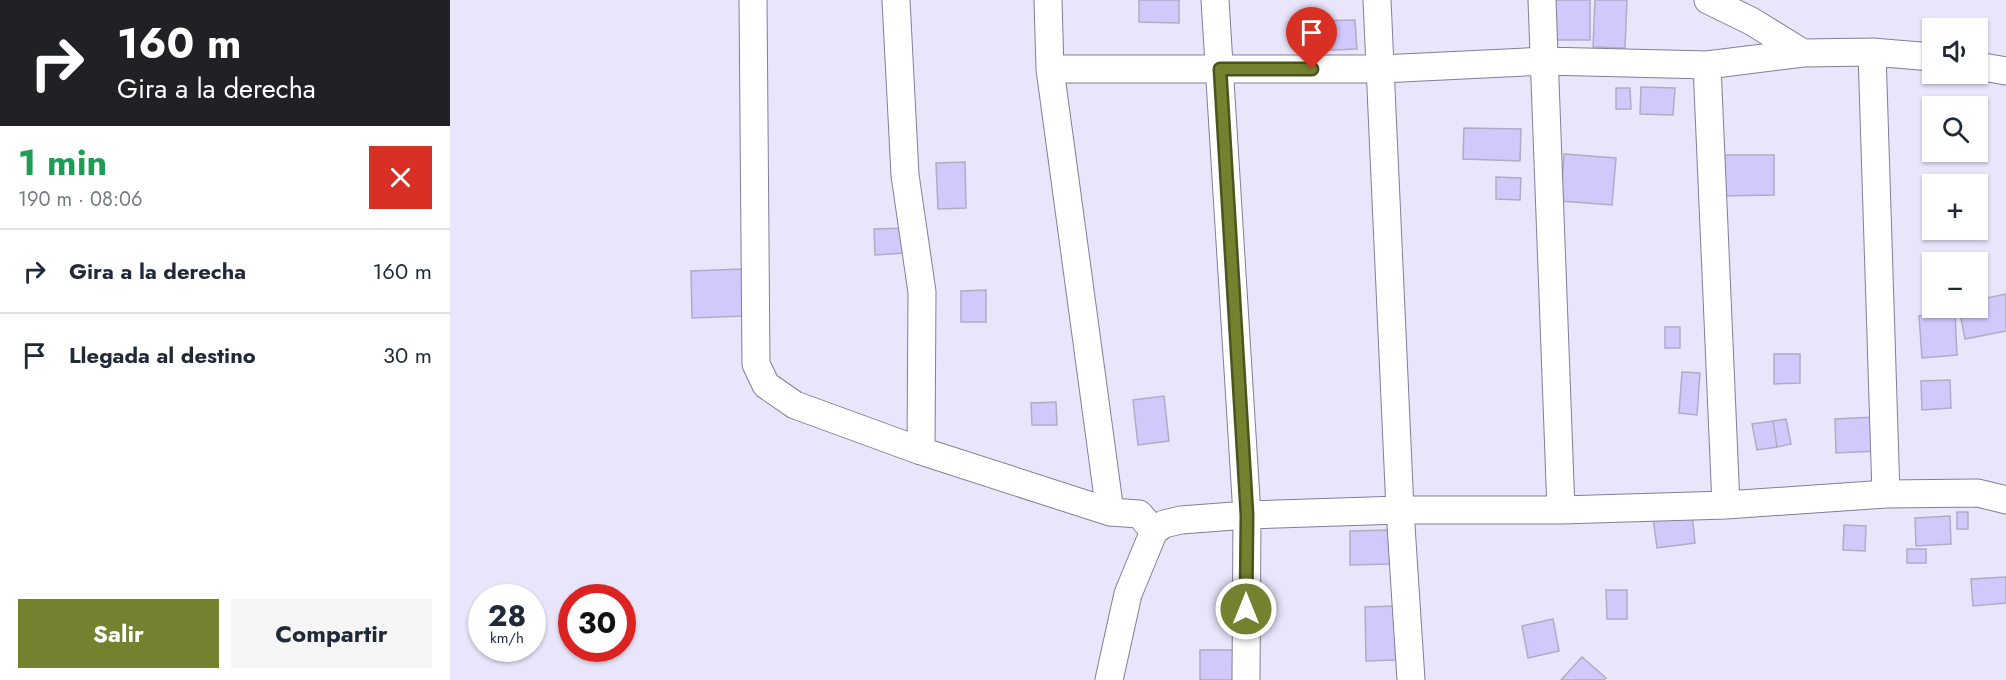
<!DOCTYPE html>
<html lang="es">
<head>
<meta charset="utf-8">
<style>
  :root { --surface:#fff; --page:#f6f6f7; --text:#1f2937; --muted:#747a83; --line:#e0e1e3; --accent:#748230 }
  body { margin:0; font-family:Jost,sans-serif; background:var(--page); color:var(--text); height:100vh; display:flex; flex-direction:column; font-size:22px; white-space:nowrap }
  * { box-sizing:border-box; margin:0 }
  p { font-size:20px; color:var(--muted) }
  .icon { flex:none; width:33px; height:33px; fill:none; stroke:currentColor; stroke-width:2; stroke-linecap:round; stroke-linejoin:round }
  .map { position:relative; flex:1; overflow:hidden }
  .sheet { display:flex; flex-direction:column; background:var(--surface); width:450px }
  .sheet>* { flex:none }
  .hud { background:#202124; color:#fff; overflow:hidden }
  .tools { position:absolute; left:1472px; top:18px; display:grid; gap:12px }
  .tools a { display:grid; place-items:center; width:66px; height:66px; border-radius:0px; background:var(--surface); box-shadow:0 2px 4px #0004; font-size:30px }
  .speed { position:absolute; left:18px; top:584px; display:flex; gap:12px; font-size:30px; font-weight:700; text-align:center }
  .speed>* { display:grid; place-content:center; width:78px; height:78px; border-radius:50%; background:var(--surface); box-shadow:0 2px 4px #0004; line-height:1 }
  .speed small { font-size:15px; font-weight:400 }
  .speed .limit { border:9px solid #d22; background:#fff; color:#111 }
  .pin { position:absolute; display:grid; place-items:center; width:51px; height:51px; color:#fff; margin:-62px -26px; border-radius:50% 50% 50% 0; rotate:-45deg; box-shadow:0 0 6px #0007 }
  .pin .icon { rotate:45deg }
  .me { position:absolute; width:66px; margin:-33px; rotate:0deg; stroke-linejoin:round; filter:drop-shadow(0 0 4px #0008) }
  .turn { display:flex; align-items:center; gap:21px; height:126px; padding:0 18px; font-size:27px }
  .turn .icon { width:78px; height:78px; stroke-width:2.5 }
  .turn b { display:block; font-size:42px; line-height:51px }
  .round { display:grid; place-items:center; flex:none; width:63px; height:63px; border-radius:0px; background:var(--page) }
  .summary { display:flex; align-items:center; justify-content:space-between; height:102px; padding:0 18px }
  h1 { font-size:36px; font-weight:700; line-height:45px; color:#1e9e55 }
  .cta { display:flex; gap:12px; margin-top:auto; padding:12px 18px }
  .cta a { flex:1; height:69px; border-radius:0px; background:var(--accent); color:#fff; font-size:24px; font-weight:700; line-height:69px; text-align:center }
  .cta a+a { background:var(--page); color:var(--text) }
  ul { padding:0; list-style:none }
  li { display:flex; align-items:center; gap:18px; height:84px; padding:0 18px; border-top:2px solid var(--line) }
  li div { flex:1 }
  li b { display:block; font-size:22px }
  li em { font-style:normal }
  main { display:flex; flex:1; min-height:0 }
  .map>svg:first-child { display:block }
  .building { fill:#d1c8fc; stroke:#b0acc6; stroke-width:1.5 }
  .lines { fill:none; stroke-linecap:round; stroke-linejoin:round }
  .minor-casing { stroke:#827e97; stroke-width:29 }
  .minor { stroke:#fff; stroke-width:27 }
  .route-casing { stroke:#4b541f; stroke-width:15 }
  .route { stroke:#748230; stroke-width:10 }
</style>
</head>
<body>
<main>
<section class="sheet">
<div class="hud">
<div class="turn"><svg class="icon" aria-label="right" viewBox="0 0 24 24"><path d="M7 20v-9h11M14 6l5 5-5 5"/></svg><div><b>160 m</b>Gira a la derecha</div></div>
</div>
<div class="summary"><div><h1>1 min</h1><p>190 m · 08:06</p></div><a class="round" style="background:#d93025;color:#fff"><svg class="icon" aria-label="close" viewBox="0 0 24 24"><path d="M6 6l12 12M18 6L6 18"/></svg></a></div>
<ul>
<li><svg class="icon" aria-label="right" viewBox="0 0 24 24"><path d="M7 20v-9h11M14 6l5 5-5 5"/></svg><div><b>Gira a la derecha</b></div><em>160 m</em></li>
<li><svg class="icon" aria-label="arrive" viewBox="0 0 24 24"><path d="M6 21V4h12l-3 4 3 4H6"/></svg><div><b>Llegada al destino</b></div><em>30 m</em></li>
</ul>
<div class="cta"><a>Salir</a><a>Compartir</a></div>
</section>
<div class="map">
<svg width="1556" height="680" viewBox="0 0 1556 680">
  <rect width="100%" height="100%" fill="#e9e6fc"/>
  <path class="building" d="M689 0H729V23L689 22Z
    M1103 0H1140V40H1104Z
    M1145 0H1177L1175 48 1143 47Z
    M905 20 907 49 861 51 860 21Z
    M1191 87 1225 88 1223 115 1190 114Z
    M1166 88H1180L1181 109H1166Z
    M1014 128 1071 129 1070 161 1013 159Z
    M1114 154 1166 158 1162 205 1111 201Z
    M1268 155H1324V195L1269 196Z
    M515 162 516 208 488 209 486 163Z
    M1046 177 1071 178 1070 200 1046 199Z
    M455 228 456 253 425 255 424 229Z
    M292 269 294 316 242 318 241 271Z
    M536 290V322H511V291Z
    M1556 294V331L1515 339 1509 308H1527V300Z
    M1505 313 1507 355 1472 358 1469 316Z
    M1215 327H1230V348H1215Z
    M1324 354H1350V383L1324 384Z
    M1232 372 1250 373 1247 415 1229 413Z
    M1500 380 1501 408 1472 410 1471 381Z
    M714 396 719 441 688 445 683 400Z
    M606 402 607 425H582L581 403Z
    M1425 417 1427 451 1386 453 1385 419Z
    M1336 419 1341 444 1327 447 1323 421Z
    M1323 421 1327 447 1307 450 1302 424Z
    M1507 512H1518V529H1507Z
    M1242 513 1245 543 1207 548 1203 518Z
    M1500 516 1501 544 1466 546 1465 518Z
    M1394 525 1416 526 1415 551 1393 550Z
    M940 530V564L900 565V531Z
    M1457 549H1476V563H1457Z
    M1556 577V603L1523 606 1521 579Z
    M1156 590H1177V619H1157Z
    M945 606 947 660 916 661 915 607Z
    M1103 619 1109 651 1078 658 1072 626Z
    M750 650H785V680H750Z
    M1132 657 1156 678 1154 680H1111Z"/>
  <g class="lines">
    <g class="minor-casing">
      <path id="minor" d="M303 0 306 364 316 385 345 405 471 451 660 512 689 514 704 531
        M446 0 455 175 472 292 471 451
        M598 0 600 69 660 512
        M765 0 797 515 796 680
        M927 0 950 510 961 680
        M1092 0 1111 510
        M1258 0 1301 21 1353 53
        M1422 52 1436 494
        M1257 65 1276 505
        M1527 66 1556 71
        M600 69H931L1095 61 1257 65 1353 53 1422 52 1482 57
        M659 680 678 594 704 531 714 524 731 520 797 515 950 510H1111L1276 505 1436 494 1528 493 1556 500"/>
    </g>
    <use href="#minor" class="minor"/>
  </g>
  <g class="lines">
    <g class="route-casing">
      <path id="route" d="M796 609 797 515 770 69H862"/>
    </g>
    <use href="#route" class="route"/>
  </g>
</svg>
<div class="tools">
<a><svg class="icon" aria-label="sound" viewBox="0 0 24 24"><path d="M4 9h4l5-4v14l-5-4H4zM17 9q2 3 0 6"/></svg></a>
<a><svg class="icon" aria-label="search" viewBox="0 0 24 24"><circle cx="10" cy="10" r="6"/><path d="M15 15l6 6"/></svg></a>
<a>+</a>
<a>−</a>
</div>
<div class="speed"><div>28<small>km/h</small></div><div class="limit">30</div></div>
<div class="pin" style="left:862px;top:69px;background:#d93025"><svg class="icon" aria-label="arrive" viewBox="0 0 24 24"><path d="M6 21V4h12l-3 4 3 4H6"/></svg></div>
<svg class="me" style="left:796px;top:609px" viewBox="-20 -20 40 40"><circle r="17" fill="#748230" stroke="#fff" stroke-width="3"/><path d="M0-11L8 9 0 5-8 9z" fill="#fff"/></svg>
</div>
</main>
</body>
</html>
